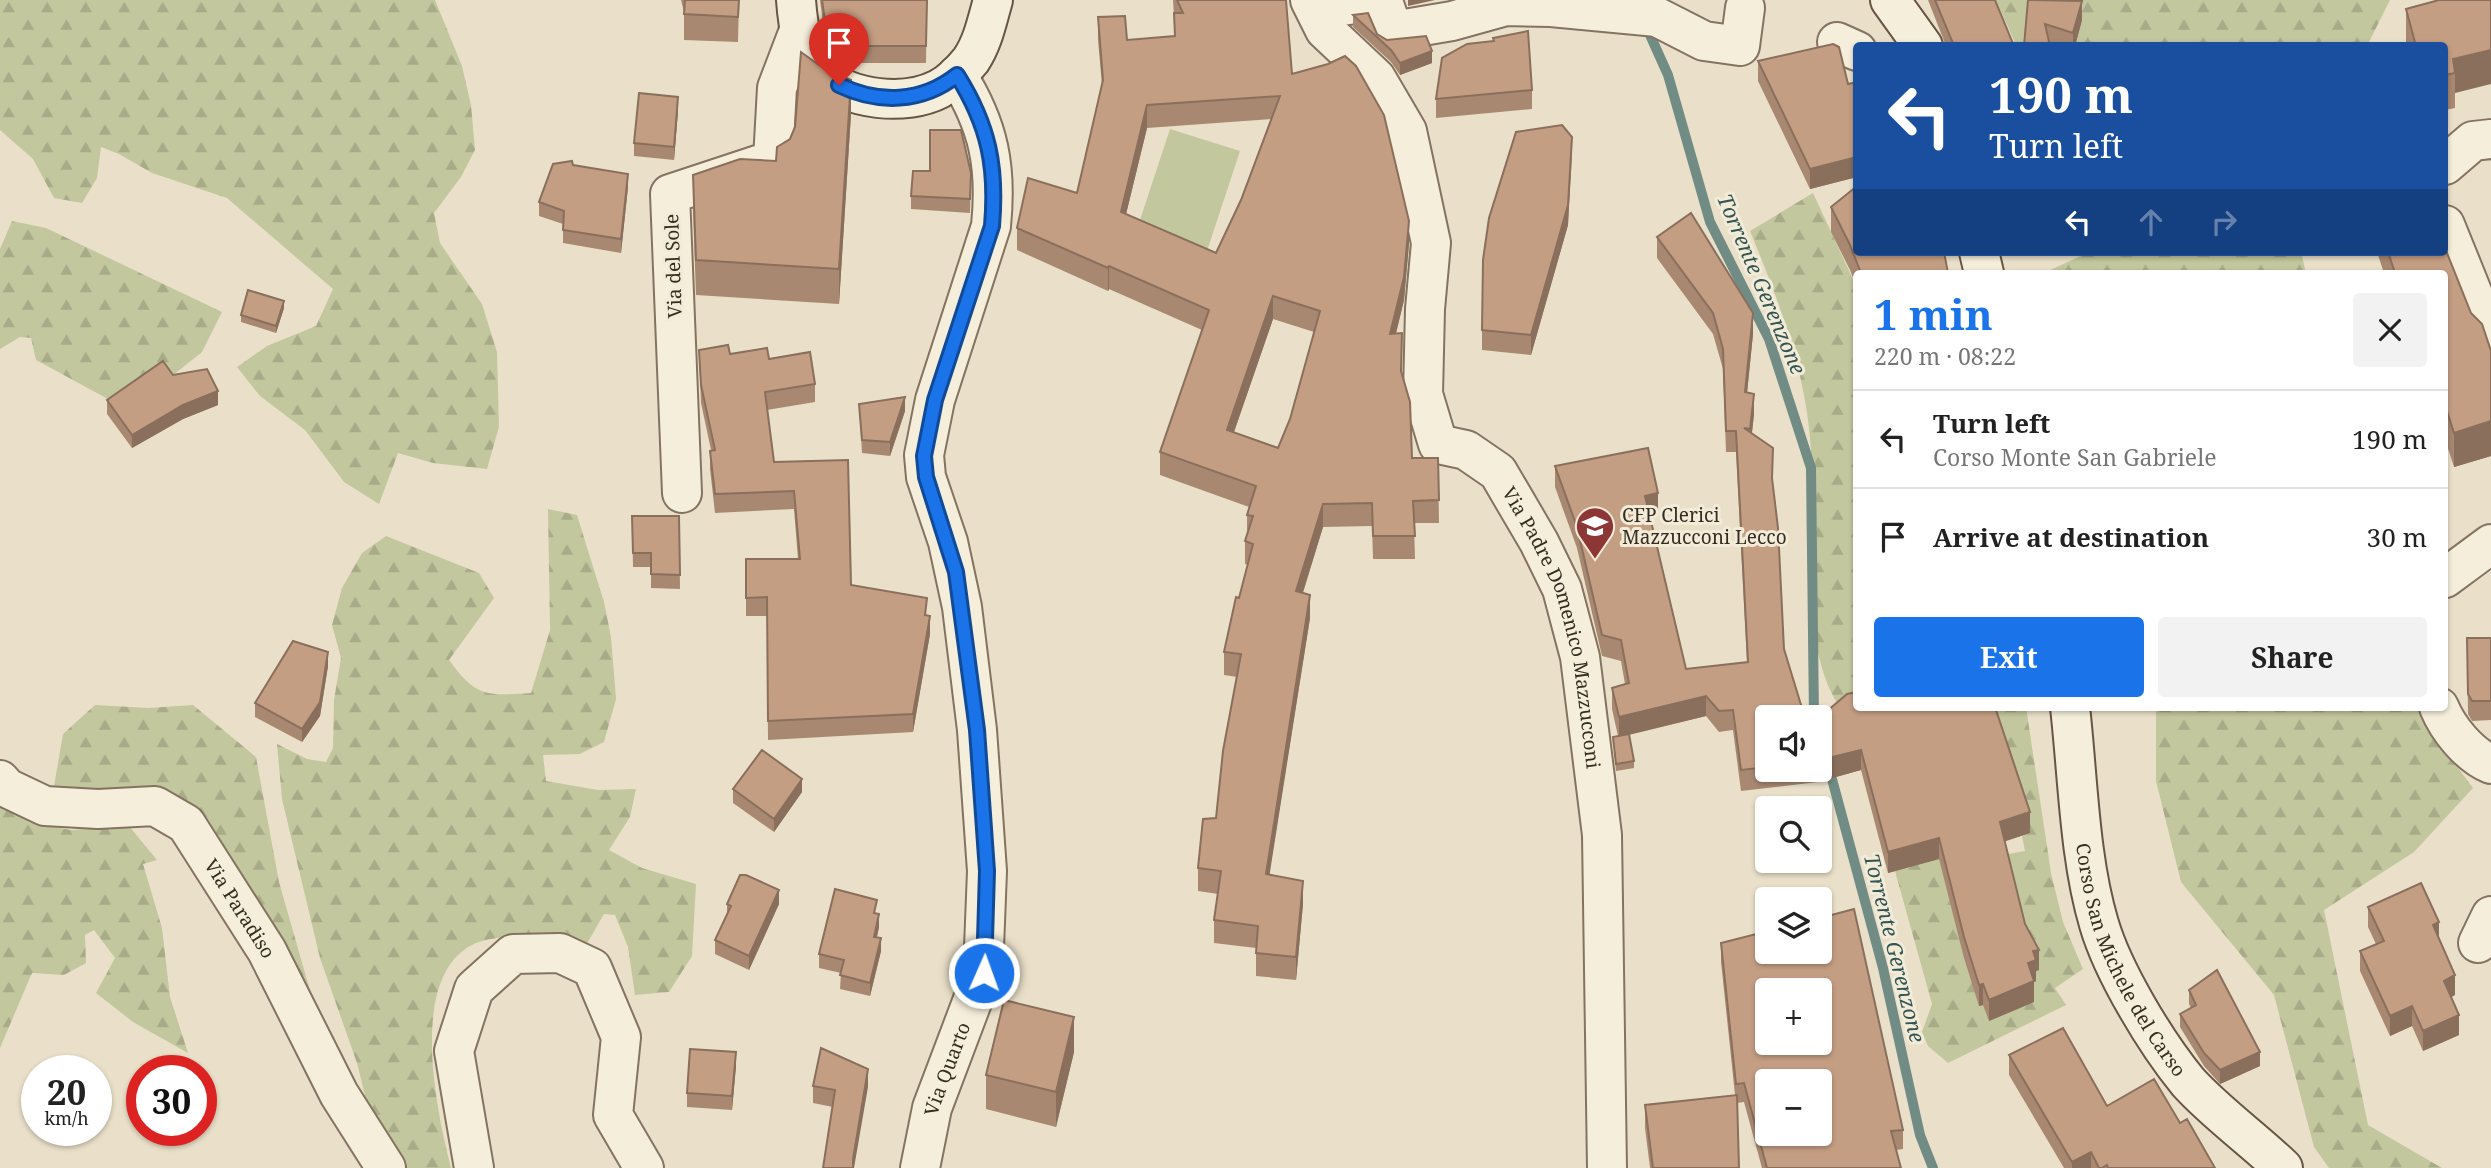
<!DOCTYPE html>
<html lang="en">
<head>
<meta charset="utf-8">
<style>
  :root { --surface:#fff; --page:#f2f2f2; --text:#222; --muted:#767676; --line:#e0e0e0; --accent:#1a73e8 }
  body { margin:0; font-family:"Noto Serif",serif; background:var(--page); color:var(--text); height:100vh; display:flex; flex-direction:column; font-size:26px; white-space:nowrap }
  * { box-sizing:border-box; margin:0 }
  p { font-size:23px; color:var(--muted) }
  .icon { flex:none; width:38px; height:38px; fill:none; stroke:currentColor; stroke-width:2; stroke-linecap:round; stroke-linejoin:round }
  .map { position:relative; flex:1; overflow:hidden }
  .sheet { position:absolute; left:1853px; top:270px; width:595px; height:441px; display:flex; flex-direction:column; background:var(--surface); border-radius:7px; box-shadow:0 2px 5px #0004 }
  .sheet>* { flex:none }
  .banner { position:absolute; left:1853px; top:42px; width:595px; height:214px; border-radius:7px; box-shadow:0 2px 5px #0004; background:#1a4fa0; color:#fff; overflow:hidden }
  .buttons { position:absolute; left:1755px; top:705px; display:grid; gap:14px }
  .buttons a { display:grid; place-items:center; width:77px; height:77px; border-radius:7px; background:var(--surface); box-shadow:0 2px 5px #0004; font-size:35px }
  .speed { position:absolute; left:21px; top:1055px; display:flex; gap:14px; font-size:35px; font-weight:700; text-align:center }
  .speed>* { display:grid; place-content:center; width:91px; height:91px; border-radius:50%; background:var(--surface); box-shadow:0 2px 5px #0004; line-height:1 }
  .speed small { font-size:18px; font-weight:400 }
  .speed .limit { border:10px solid #d22; background:#fff; color:#111 }
  .pin { position:absolute; display:grid; place-items:center; width:60px; height:60px; color:#fff; margin:-72px -30px; border-radius:50% 50% 50% 0; rotate:-45deg; box-shadow:0 0 7px #0007 }
  .pin .icon { rotate:45deg }
  .me { position:absolute; width:77px; margin:-38px; rotate:2deg; stroke-linejoin:round; filter:drop-shadow(0 0 5px #0008) }
  .turn { display:flex; align-items:center; gap:24px; height:147px; padding:0 21px; font-size:32px }
  .turn .icon { width:91px; height:91px; stroke-width:2.5 }
  .turn b { display:block; font-size:49px; line-height:60px }
  .lanes { display:flex; align-items:center; height:66px; padding:0 21px; background:#0003; justify-content:center; gap:35px; direction:ltr }
  .lanes .off { opacity:.35 }
  .round { display:grid; place-items:center; flex:none; width:74px; height:74px; border-radius:7px; background:var(--page) }
  .headline { display:flex; align-items:center; justify-content:space-between; height:119px; padding:0 21px }
  h1 { font-size:42px; font-weight:700; line-height:52px; color:var(--accent) }
  .button { display:flex; gap:14px; margin-top:auto; padding:14px 21px }
  .button a { flex:1; height:80px; border-radius:7px; background:var(--accent); color:#fff; font-size:28px; font-weight:700; line-height:80px; text-align:center }
  .button a+a { background:var(--page); color:var(--text) }
  ul { padding:0; list-style:none }
  li { display:flex; align-items:center; gap:21px; height:98px; padding:0 21px; border-top:2px solid var(--line) }
  li div { flex:1 }
  li b { display:block; font-size:26px }
  li em { font-style:normal }
  .map>svg:first-child { display:block }
  .forest { fill:url(#forest-firs) }
  .pitch { fill:#c2c79e }
  .lines { fill:none; stroke-linecap:round; stroke-linejoin:round }
  .stream { stroke:#718c85; stroke-width:10 }
  .minor-casing { stroke:#847360; stroke-width:42 }
  .secondary-casing { stroke:#665543; stroke-width:42 }
  .minor { stroke:#f5eedb; stroke-width:38 }
  .secondary { stroke:#f5eedb; stroke-width:38 }
  .wall { fill:#a98871; fill-rule:evenodd }
  .shaded-wall { fill:#896f5c }
  .building { fill:#c49e83; stroke:#896f5c; stroke-width:2; fill-rule:evenodd }
  .route-casing { stroke:#114b97; stroke-width:18 }
  .route { stroke:#1a73e8; stroke-width:12 }
  .labels { text-anchor:middle; dominant-baseline:central; stroke-width:6; stroke-linejoin:round; paint-order:stroke }
  .street-label { font-size:19px; fill:#362c21; stroke:#f2ebd8 }
  .poi-label { font-size:19px; fill:#362c21; stroke:#f2ebd8; text-anchor:start }
  .water-label { font-size:21px; font-style:italic; fill:#325452; stroke:#f2ebd8 }
</style>
</head>
<body>
<div class="map">
<svg width="2491" height="1168" viewBox="0 0 2491 1168">
  <defs>
    <pattern id="forest-firs" width="22" height="20" patternUnits="userSpaceOnUse" patternTransform="scale(1.75)"><rect width="22" height="20" fill="#c2c79e"/><path d="M5 1l3.5 6h-7zM16 11l3.5 6h-7z" fill="#a7ab88"/></pattern>
  </defs>
  <rect width="100%" height="100%" fill="#eae0c9"/>
  <path class="forest" d="M0 0H435L462 66 471 105 475 150 461 177 434 213 440 243 482 304 497 352 499 427 487 469 433 463 398 453 379 504 344 482 305 430 260 396 237 367 267 346 316 326 333 289 227 198 152 173 119 154 101 147 97 178 82 203 54 198 33 159 0 130Z
    M1996 0H2390L2367 46 2016 45Z
    M1813 193 1857 288V707L1847 715C1808 677 1806 563 1807 510 1808 491 1812 471 1811 451 1807 374 1779 301 1750 231Z
    M12 221 46 228 222 312 202 352 167 380 119 405 36 360 31 338 20 337 0 349V249Z
    M2089 252H2301L2306 273H2044Z
    M548 509 577 515 604 602 611 637 616 699 604 742 580 754 543 755 546 781 598 790 636 789 630 817 609 850 642 868 696 884 692 956 669 992 635 995 628 947 615 915 604 914 585 947C566 929 538 933 513 936 502 937 487 939 476 943 406 973 437 1113 451 1168H394L374 1132 357 1063 320 958 282 799 277 744 307 759 326 762 333 748 334 700 341 658 332 625 342 588 362 553 386 536 479 573 494 598 449 660C476 697 486 696 531 693L550 630Z
    M95 705 149 708 193 705 256 757 279 882 317 1015 194 819 53 792 63 734Z
    M2002 707H2026L2051 873 2063 922 2083 969 2055 988 2066 1005 1948 1063 1928 1046 1922 1032 1932 1004 1895 871 1934 840 1980 1006 2003 855 2025 851 2022 836 2030 833 1990 712Z
    M2156 707H2421L2429 729 2473 788 2414 852 2324 910 2368 1125 2442 1168H2329L2314 1147 2274 995 2181 882 2156 781Z
    M0 802 43 825 71 830 129 826 157 860 143 864 162 928 170 997 188 1053 133 1022 96 993 115 958 94 930 85 935 86 963 64 975 32 973 0 1048Z"/>
  <path class="pitch" d="M1170 129 1240 151 1206 254 1136 232Z"/>
  <g class="lines">
    <path class="stream" d="M1646 26 1668 75 1710 222 1769 339 1811 468 1814 718
      M1829 768 1883 968 1920 1135 1933 1168"/>
    <g class="minor-casing">
      <g id="minor">
        <path id="s1" d="M1310 0 1325 30 1376 78 1407 131 1431 243 1425 309 1423 394 1438 444 1466 450 1498 472 1539 542 1562 589 1580 657 1602 835 1607 1168"/>
        <path d="M1341 6 1383 1 1393 31 1452 21 1506 6 1551 7 1657 17 1704 41 1740 46 1745 8"/>
        <path d="M1837 42 1857 51"/>
        <path d="M2445 165 2473 141 2491 139"/>
        <path d="M2445 225 2491 339"/>
        <path d="M682 493 670 194 773 160 777 88 798 33"/>
        <path d="M2445 578 2491 544"/>
        <path d="M2439 707C2448 729 2469 755 2491 764"/>
        <path id="s2" d="M0 780 7 788 45 806 98 809 155 806 186 824 267 951 339 1094 386 1168"/>
        <path d="M2478 943 2491 916"/>
        <path d="M474 1168 454 1051 474 989 513 954 560 953 592 968 621 1037 613 1115 644 1168"/>
        <path id="s3" d="M920 1168 932 1108 983 973 987 871 977 730 962 607 948 542 926 477 924 455 935 400 991 226C997 167 989 126 957 75"/>
      </g>
    </g>
    <g class="secondary-casing">
      <g id="secondary">
        <path d="M796 0C798 28 802 53 822 74 849 101 906 106 939 89 950 83 963 70 971 60 983 42 987 21 993 0"/>
        <path d="M1890 0 1923 46"/>
        <path d="M1979 252 1984 273"/>
        <path id="s4" d="M2070 707C2078 777 2079 857 2099 924 2113 972 2156 1043 2188 1082 2216 1113 2253 1139 2283 1168"/>
      </g>
    </g>
    <use href="#minor" class="minor"/>
    <use href="#secondary" class="secondary"/>
  </g>
  <path class="wall" d="M681 0H739L738 42 684 40V12Z
    M820 0H927L926 63H844L837 58 825 38Z
    M1173 0H1286L1292 74 1409 244 1404 300 1396 334 1402 373 1412 458H1438L1439 523H1414L1415 559H1373L1372 526 1323 527 1303 593 1310 618 1269 874 1303 904 1296 980 1256 976V948L1214 943V920L1218 894 1198 891V868L1216 818 1237 677 1224 675V652L1248 565 1245 564V541L1247 537V515L1249 507 1160 475V452L1202 330 1109 289 1108 291 1017 250V228L1077 193 1102 85 1098 40V17L1127 40 1174 36V16ZM1272 119 1241 200 1216 253 1126 214 1147 128ZM1273 319 1314 332 1290 419 1278 448 1234 432Z
    M1928 0H1995L2014 46H1946Z
    M2028 0 2082 20 2075 46 2050 45Z
    M2491 0 2455 93V108L2445 110V46H2406V9Z
    M1353 15 1377 34 1432 63 1400 75 1391 62 1353 27Z
    M1758 61 1848 84 1857 82V177L1810 189 1758 81Z
    M1532 90V109L1436 118V99Z
    M678 111 674 160 634 156V143Z
    M851 114 839 304 696 295 693 210V175L776 161Z
    M1572 156 1568 225 1531 355 1482 350V330Z
    M573 165 628 187 621 253 563 243V224L539 216V202Z
    M971 173 970 213 911 209V196Z
    M1831 207 1948 273H1857V288L1850 270 1831 232Z
    M1657 237 1753 334 1747 393 1754 414 1752 433 1773 469 1768 718V770H1820V718L2030 833 2005 841 2025 924 2039 970 2036 971V981L2034 982V1002L1989 1021 1983 1005 1979 1006 1964 958 1939 859 1888 873 1861 770 1818 782 1741 791 1733 730 1719 732 1706 716 1629 735 1634 761V768L1616 771 1613 737 1618 736 1612 709V688L1625 684 1621 661 1602 656 1577 548 1555 487V466L1658 514 1649 516 1686 669 1747 662 1736 452H1726L1723 369 1713 334 1657 258Z
    M2377 252H2445L2471 313 2491 351V456L2454 467 2445 439V273H2384Z
    M284 308 276 333 241 322V315Z
    M699 350 769 359 815 384V402L767 410 774 462 848 460 851 585 927 615 930 634 913 732 768 740 767 616H746V559H798L794 509 715 513 710 469V451L711 450 701 403Z
    M173 375 218 405 183 419 132 448 107 414V400Z
    M859 404 905 411 890 456 862 453Z
    M632 516H679L680 589 651 588V567H633Z
    M2467 638H2491V720L2472 721 2468 714Z
    M328 666 320 716 302 742 255 717V703Z
    M733 789 802 792 774 832 733 803Z
    M727 904H779L749 970 715 954V940L727 916Z
    M2368 907 2439 940 2455 995 2451 997 2459 1035 2423 1051 2412 1026 2390 1036 2360 971V951L2376 944 2368 927Z
    M877 913 879 927 877 937 881 951 870 996 840 989 841 973 819 968V954Z
    M1721 943 1903 1130V1149L1896 1150 1901 1168H1762L1744 1102 1737 1103 1739 1168H1650L1645 1128V1105L1735 1095 1721 962Z
    M2189 990 2260 1066 2220 1084 2204 1066 2180 1027V1014L2191 1008 2189 1004Z
    M1074 1052 1056 1127 986 1109V1075Z
    M2009 1055 2107 1106 2180 1123 2215 1168H2064L2009 1075Z
    M736 1066 732 1110 687 1107V1093Z
    M813 1086 868 1087 833 1107 813 1103Z"/>
  <path class="shaded-wall" d="M1408 0H1435L1408 6Z
    M2082 1V20L2075 46H2073V33Z
    M2491 50V84L2455 93V73L2453 59Z
    M1432 51V63L1400 75V63Z
    M851 80V114L839 304V269Z
    M678 97V111L674 160V147Z
    M1147 105V128L1121 235V212Z
    M1572 137 1568 225 1531 355V335Z
    M1857 157V177L1810 189V169Z
    M628 174V187L621 253V239Z
    M1409 221V244L1404 300 1390 357V334Z
    M1109 266V289L1108 291V268Z
    M1273 296V319L1227 452V430Z
    M284 301V308L276 333V326Z
    M1753 313V334L1745 413V392Z
    M218 391V405L183 419 132 448V435L183 405Z
    M1754 394V414L1750 449V429Z
    M905 397V411L890 456V442Z
    M2491 421V456L2454 467V433Z
    M1658 493V514L1645 517V496Z
    M1323 504V527L1296 614V591Z
    M1310 595V618L1266 897V874Z
    M930 616V634L913 732V714Z
    M328 652V666L320 716 302 742V729Z
    M1706 696V716L1619 737V717Z
    M1861 750V770L1818 782V770H1820V760Z
    M802 779V792L774 832V819Z
    M2030 812V833L2000 843V822Z
    M1939 838V859L1888 873V852Z
    M1303 881V904L1296 980V957Z
    M779 890V904L749 970V956Z
    M879 914V927L874 950V937Z
    M2439 922V942L2433 925Z
    M881 938V951L870 996V983Z
    M2039 950V970L2036 971V981L2034 982V1002L1989 1021V1000L2033 951Z
    M2455 975V995L2444 1001V981Z
    M1983 984V1005L1979 1006V985Z
    M2412 1006V1026L2390 1036V1016Z
    M2459 1015V1035L2423 1051V1031Z
    M1074 1017V1052L1056 1127V1092Z
    M736 1052V1066L732 1110V1096Z
    M2260 1052V1066L2220 1084V1070Z
    M868 1069V1087L854 1168H853V1159Z
    M2091 1152V1168H2072V1162Z"/>
  <path class="building" d="M685 0H739L738 17 684 14Z
    M822 0H927L926 46H844L837 41 825 21Z
    M1177 0H1286L1292 74 1328 64 1345 56 1356 66 1384 115 1409 221 1404 277 1390 334 1402 333 1401 371 1410 402 1412 458H1438L1439 500 1413 501 1415 536H1373L1372 503 1323 504 1296 591 1310 595 1266 874 1303 881 1296 957 1256 953 1258 926 1214 920 1221 871 1198 868 1203 819 1216 818 1223 751 1241 654 1224 652 1236 597 1239 598 1253 544 1245 541 1253 516 1247 515 1256 486 1160 452 1209 310 1109 266 1108 268 1017 228 1028 178 1077 193 1103 80 1098 17 1125 16 1127 40 1175 36 1174 13H1183ZM1280 96 1241 200 1216 253 1121 212 1147 105ZM1273 296 1320 311 1290 419 1278 448 1227 430Z
    M1935 0H1995L2014 46H1954Z
    M2028 0 2082 1 2073 33 2045 24 2050 46H2024Z
    M2439 0H2491V50L2453 59 2455 73 2445 75V46H2416L2406 9Z
    M1368 13 1377 34 1387 40 1426 36 1432 51 1400 63 1391 50 1353 15Z
    M1528 31 1532 90 1436 99 1442 58 1467 44 1494 41 1493 38Z
    M1833 44 1839 47 1848 84 1857 82V157L1810 169 1758 61Z
    M801 52 823 68 851 80 839 269 696 260 693 175 740 159 776 161 777 147 790 139 795 127Z
    M639 93 678 97 674 147 634 143Z
    M1562 125 1572 137 1568 205 1531 335 1482 330 1483 260 1489 218 1516 132Z
    M930 130H961L971 173 970 199 911 196 913 171H930Z
    M572 161 573 165 628 174 621 239 563 230 564 211 539 202 553 164Z
    M1857 186V252H1944L1948 273H1861L1850 245 1831 207Z
    M1691 213 1753 313 1745 392 1754 394 1750 429 1744 428 1773 448 1772 478 1778 528 1784 649 1805 718H1768V767L1741 770 1733 710 1719 711 1706 696 1619 717 1612 688 1629 683 1621 640 1602 635 1577 527 1555 466 1648 448 1658 493 1645 496 1686 669 1748 662 1736 431H1726L1723 349 1713 313 1657 237Z
    M2445 248 2471 313 2482 324 2491 351V421L2454 433 2445 405V273H2395L2388 252H2445Z
    M248 290 284 301 276 326 241 315Z
    M728 345 730 354 767 348 769 359 810 352 815 384 765 392 774 462 848 460 851 585 927 598 925 615 930 616 913 714 768 721 767 597 746 598V559H800L794 491 715 494 710 451 715 450 701 385 699 350Z
    M163 361 173 375 207 369 218 391 183 405 132 435 107 400Z
    M905 397 890 442 862 440 859 404Z
    M632 516H679L680 575 651 574V553H633Z
    M2467 638H2491V701H2472L2468 694Z
    M293 641 328 652 320 702 302 729 255 703Z
    M1857 692V707H1995L2030 812 2000 822 2025 924 2039 950 2033 951 2036 960 2028 963 2034 981 1989 1000 1983 984 1979 985 1964 937 1939 838 1888 852 1861 750 1820 760V718H1819L1847 694Z
    M1629 734 1634 761 1616 764 1613 737Z
    M762 750 802 779 774 819 733 789Z
    M740 875H746L779 890 749 956 715 940 731 906 727 904Z
    M2421 883 2439 922 2433 925 2455 975 2444 981 2459 1015 2423 1031 2412 1006 2390 1016 2360 951 2384 941 2368 907Z
    M835 889 877 900 874 913 879 914 874 937 881 938 870 983 840 975 844 960 819 954Z
    M1854 909 1903 1130 1891 1131 1901 1168H1767L1744 1083 1736 1084 1721 943 1768 931V952H1820V918ZM1768 990H1820V1043H1768ZM1768 1082H1820V1134H1768Z
    M2217 970 2260 1052 2220 1070 2204 1053 2180 1014 2196 1005 2189 990Z
    M1004 1000 1074 1017 1056 1092 986 1075Z
    M2063 1028 2107 1106 2154 1079 2180 1123 2187 1119 2215 1168H2108L2107 1165 2102 1168H2099L2091 1152 2072 1162 2009 1055Z
    M821 1048 868 1069 853 1159V1168H823L835 1090 813 1086Z
    M690 1049 736 1052 732 1096 687 1093Z
    M1737 1095 1739 1168H1653L1645 1105Z"/>
  <g class="lines">
    <g class="route-casing">
      <path id="route" d="M839 85C878 104 922 103 957 75 989 126 997 167 992 226L935 400 924 456 926 477 956 572 977 730 987 871 984 973"/>
    </g>
    <use href="#route" class="route"/>
  </g>
  <defs>
    <g id="school-pin" transform="scale(2.0125)"><path d="M0 17L-7.5 6A9.5 9.5 0 1 1 7.5 6Z" fill="#8d3636" stroke="#f2ebd8"/><path d="M0-5L7-2L0 1L-7-2ZM-4 1L0 2.5L4 1V4Q0 6-4 4Z" fill="#fff"/></g>
  </defs>
  <g fill-rule="evenodd">
    <use href="#school-pin" x="1595" y="526"/>
  </g>
  <g class="labels">
    <g class="street-label">
      <text transform="translate(673 266) rotate(-92)">Via del Sole</text>
      <text stroke="none"><textPath href="#s1" startOffset="718">Via Padre Domenico Mazzucconi</textPath></text>
      <text stroke="none"><textPath href="#s2" startOffset="299">Via Paradiso</textPath></text>
      <text stroke="none"><textPath href="#s4" startOffset="264">Corso San Michele del Carso</textPath></text>
      <text stroke="none"><textPath href="#s3" startOffset="103">Via Quarto</textPath></text>
    </g>
    <g class="poi-label">
      <text x="1622" y="515">CFP Clerici<tspan x="1622" dy="22">Mazzucconi Lecco</tspan></text>
    </g>
    <g class="water-label">
      <text transform="translate(1762 284) rotate(67)">Torrente Gerenzone</text>
      <text transform="translate(1895 948) rotate(76)">Torrente Gerenzone</text>
    </g>
  </g>
</svg>
<div class="buttons">
<a><svg class="icon" aria-label="sound" viewBox="0 0 24 24"><path d="M4 9h4l5-4v14l-5-4H4zM17 9q2 3 0 6"/></svg></a>
<a><svg class="icon" aria-label="search" viewBox="0 0 24 24"><circle cx="10" cy="10" r="6"/><path d="M15 15l6 6"/></svg></a>
<a><svg class="icon" aria-label="layers" viewBox="0 0 24 24"><path d="M12 4l9 5-9 5-9-5zM3 14l9 5 9-5"/></svg></a>
<a>+</a>
<a>−</a>
</div>
<div class="speed"><div>20<small>km/h</small></div><div class="limit">30</div></div>
<div class="pin" style="left:839px;top:85px;background:#d93025"><svg class="icon" aria-label="arrive" viewBox="0 0 24 24"><path d="M6 21V4h12l-3 4 3 4H6"/></svg></div>
<svg class="me" style="left:984px;top:973px" viewBox="-20 -20 40 40"><circle r="17" fill="#1a73e8" stroke="#fff" stroke-width="3"/><path d="M0-11L8 9 0 5-8 9z" fill="#fff"/></svg>
<div class="banner">
<div class="turn"><svg class="icon" aria-label="left" viewBox="0 0 24 24"><path d="M17 20v-9H6M10 6l-5 5 5 5"/></svg><div><b>190 m</b>Turn left</div></div>
<div class="lanes"><svg class="icon" aria-label="left" viewBox="0 0 24 24"><path d="M17 20v-9H6M10 6l-5 5 5 5"/></svg><svg class="icon off" aria-label="ahead" viewBox="0 0 24 24"><path d="M12 20V5M6 11l6-6 6 6"/></svg><svg class="icon off" aria-label="right" viewBox="0 0 24 24"><path d="M7 20v-9h11M14 6l5 5-5 5"/></svg></div>
</div>
<section class="sheet">
<div class="headline"><div><h1>1 min</h1><p>220 m · 08:22</p></div><a class="round"><svg class="icon" aria-label="close" viewBox="0 0 24 24"><path d="M6 6l12 12M18 6L6 18"/></svg></a></div>
<ul>
<li><svg class="icon" aria-label="left" viewBox="0 0 24 24"><path d="M17 20v-9H6M10 6l-5 5 5 5"/></svg><div><b>Turn left</b><p>Corso Monte San Gabriele</p></div><em>190 m</em></li>
<li><svg class="icon" aria-label="arrive" viewBox="0 0 24 24"><path d="M6 21V4h12l-3 4 3 4H6"/></svg><div><b>Arrive at destination</b></div><em>30 m</em></li>
</ul>
<div class="button"><a>Exit</a><a>Share</a></div>
</section>
</div>
</body>
</html>
